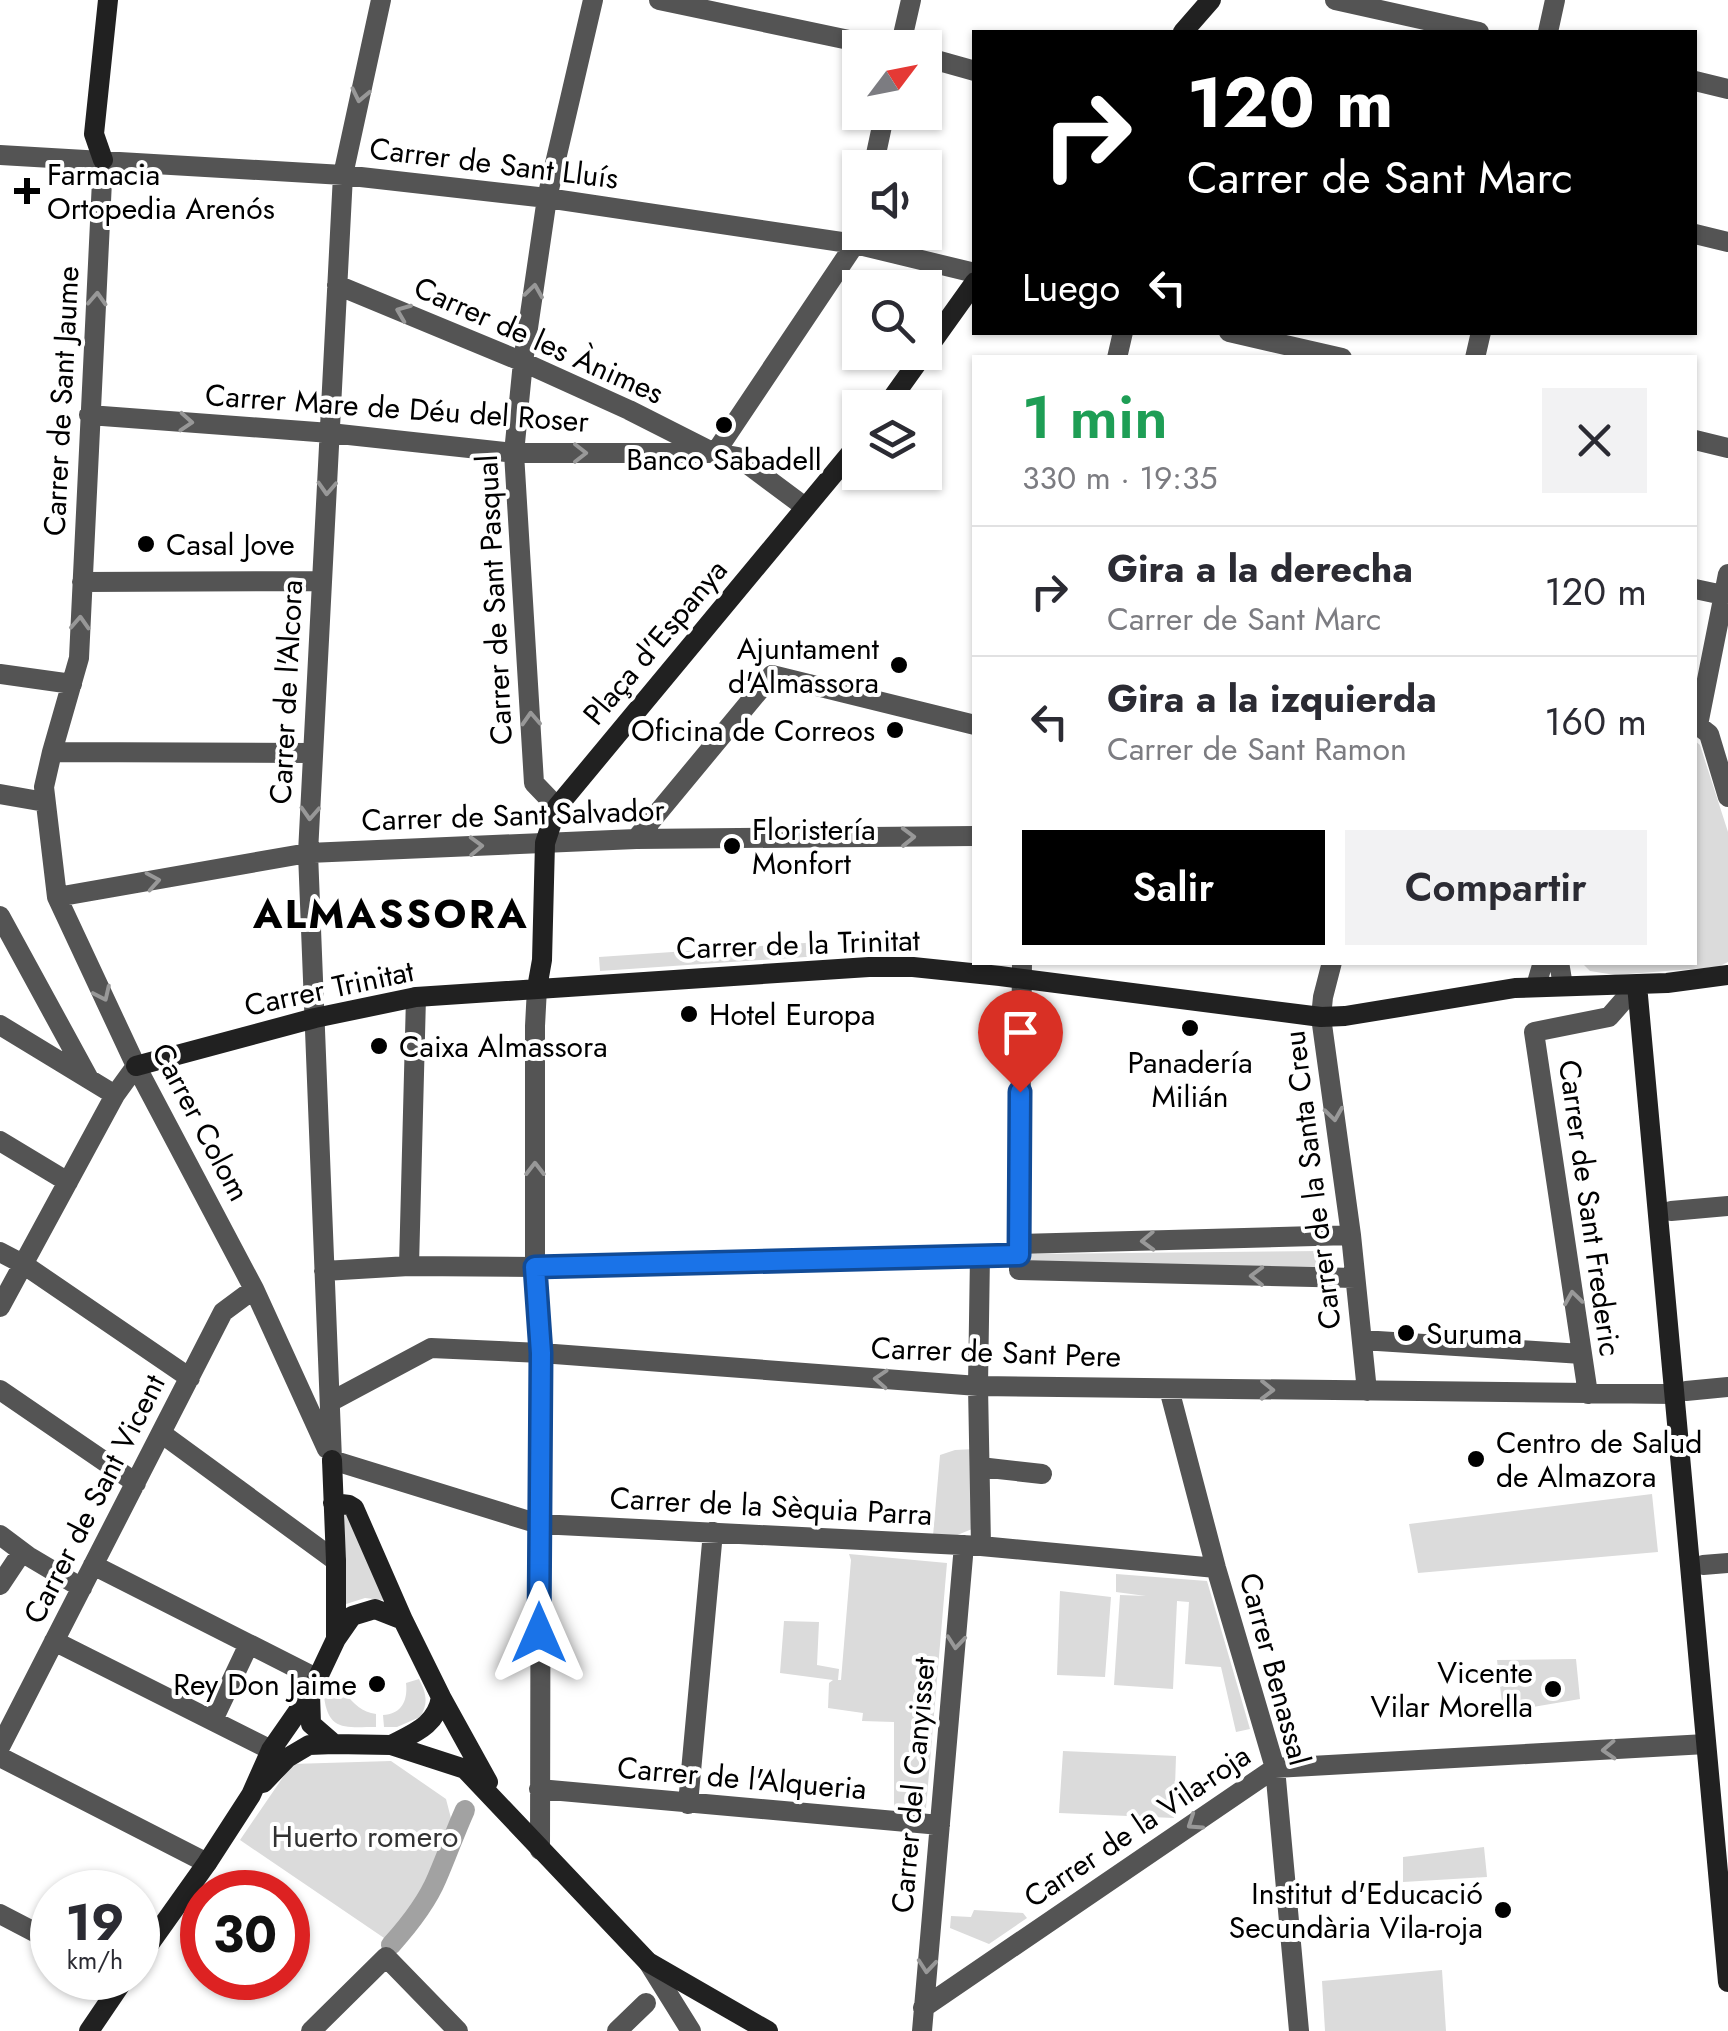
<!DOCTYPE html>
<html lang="es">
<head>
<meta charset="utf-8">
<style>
  :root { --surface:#fff; --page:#f2f2f3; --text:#2b2b33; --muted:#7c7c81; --line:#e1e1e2; --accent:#000 }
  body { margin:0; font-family:Jost,sans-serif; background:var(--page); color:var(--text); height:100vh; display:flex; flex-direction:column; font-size:38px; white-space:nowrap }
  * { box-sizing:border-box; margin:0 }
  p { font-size:32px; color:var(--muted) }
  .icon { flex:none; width:55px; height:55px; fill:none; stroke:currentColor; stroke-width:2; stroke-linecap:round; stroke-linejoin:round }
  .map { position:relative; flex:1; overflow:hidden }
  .details { position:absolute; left:972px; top:355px; width:725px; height:610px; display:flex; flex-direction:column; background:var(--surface); border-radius:0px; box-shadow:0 2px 8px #0004 }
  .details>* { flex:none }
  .top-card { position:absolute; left:972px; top:30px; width:725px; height:305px; border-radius:0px; box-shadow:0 2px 8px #0004; background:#000; color:#fff; overflow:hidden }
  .needle { width:65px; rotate:58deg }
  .buttons { position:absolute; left:842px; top:30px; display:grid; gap:20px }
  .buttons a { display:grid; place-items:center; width:100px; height:100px; border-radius:0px; background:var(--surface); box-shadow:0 2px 8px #0004; font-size:50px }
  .speed { position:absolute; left:30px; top:1870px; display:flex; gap:20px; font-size:50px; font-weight:700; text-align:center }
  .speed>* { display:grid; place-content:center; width:130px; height:130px; border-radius:50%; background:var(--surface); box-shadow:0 2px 8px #0004; line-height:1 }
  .speed small { font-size:25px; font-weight:400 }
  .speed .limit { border:15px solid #d22; background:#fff; color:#111 }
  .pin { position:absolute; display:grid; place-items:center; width:85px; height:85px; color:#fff; margin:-102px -42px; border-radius:50% 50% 50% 0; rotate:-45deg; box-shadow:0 0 10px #0007 }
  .pin .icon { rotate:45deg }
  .me { position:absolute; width:110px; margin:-55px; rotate:0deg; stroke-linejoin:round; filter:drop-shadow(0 0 8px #0008) }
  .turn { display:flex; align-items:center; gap:35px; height:210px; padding:0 50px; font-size:45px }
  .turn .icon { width:130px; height:130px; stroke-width:2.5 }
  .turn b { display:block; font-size:70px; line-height:85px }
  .then { display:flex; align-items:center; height:95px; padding:0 50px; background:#0003; gap:20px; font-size:38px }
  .round { display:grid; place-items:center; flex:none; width:105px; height:105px; border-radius:0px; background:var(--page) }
  .overview { display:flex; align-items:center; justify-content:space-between; height:170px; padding:0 50px }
  h1 { font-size:60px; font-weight:600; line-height:75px; color:#1e9e55 }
  .primary-button { display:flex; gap:20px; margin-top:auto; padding:20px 50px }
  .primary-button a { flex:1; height:115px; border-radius:0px; background:var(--accent); color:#fff; font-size:40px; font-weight:600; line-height:115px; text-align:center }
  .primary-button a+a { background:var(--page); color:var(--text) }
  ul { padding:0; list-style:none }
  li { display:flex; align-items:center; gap:30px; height:130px; padding:0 50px; border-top:2px solid var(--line) }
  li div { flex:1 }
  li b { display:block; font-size:38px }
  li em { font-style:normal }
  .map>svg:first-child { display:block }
  .green { fill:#dbdbdb }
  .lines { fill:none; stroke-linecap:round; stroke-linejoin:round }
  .canal { stroke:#a2a2a2; stroke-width:20 }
  .street { stroke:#545454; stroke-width:20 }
  .secondary { stroke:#212121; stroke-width:20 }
  .oneway { stroke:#989898 }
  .route-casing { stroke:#114b97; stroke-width:25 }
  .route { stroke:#1a73e8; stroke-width:18 }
  .poi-dot { fill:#000; stroke:#fff; stroke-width:4 }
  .labels { text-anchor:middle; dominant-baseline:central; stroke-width:8; stroke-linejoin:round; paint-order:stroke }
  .street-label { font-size:30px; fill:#000; stroke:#fff }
  .poi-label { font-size:30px; fill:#000; stroke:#fff; text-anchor:start }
  .park-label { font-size:30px; fill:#323232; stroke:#fff }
  .district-label { font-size:40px; font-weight:bold; letter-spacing:2.5px; fill:#000; stroke:#fff }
</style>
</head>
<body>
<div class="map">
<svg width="1728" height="2031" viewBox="0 0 1728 2031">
  <rect width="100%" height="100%" fill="#fff"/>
  <path class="green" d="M1695 741 1700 745 1728 832V962L1718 967 1615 975 1590 971 1582 963 1695 962Z
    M819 942 820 956 600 971 599 957Z
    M1321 1251 1328 1255C1330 1263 1329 1265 1324 1270L1030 1262 1026 1259 1027 1256 1032 1254Z
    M975 1449 972 1529 950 1538 933 1536 940 1455 955 1450Z
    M1652 1494 1658 1552 1418 1573 1409 1524Z
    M345 1510 391 1601 365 1598 343 1605Z
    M849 1554 947 1563 926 1808 894 1807V1722L862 1721 863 1713 828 1708 829 1683 833 1680 780 1673 784 1621 819 1622 817 1665 839 1669 838 1680H841L851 1560Z
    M1116 1574 1207 1581 1250 1729 1236 1732 1221 1667 1185 1664 1189 1602 1177 1601 1173 1689 1114 1685 1120 1595 1146 1596 1116 1592Z
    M1060 1591 1111 1597 1105 1677 1057 1675Z
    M1576 1659 1580 1699 1503 1712 1497 1660Z
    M419 1679C426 1693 429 1703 420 1717L397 1727H384L383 1715C402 1714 408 1700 406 1683Z
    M345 1693C354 1704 362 1712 376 1714V1727C346 1727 328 1732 324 1696Z
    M1063 1751 1176 1756 1174 1818 1059 1813Z
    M391 1761 446 1799 453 1826 440 1846 436 1872 432 1880 390 1942 240 1840 292 1764Z
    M1484 1847 1487 1877 1403 1882V1857Z
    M974 1910 1023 1913 1027 1918 989 1944 950 1928 951 1916 971 1917Z
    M1442 1970 1446 2031H1325L1322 1981Z"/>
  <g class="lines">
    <path class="canal" d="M391 1945C409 1925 427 1902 437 1878 447 1855 455 1832 465 1810"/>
    <path class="street" d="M659 0 887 48
      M1335 0 1479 32
      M1548 32 1555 0
      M900 48 911 0
      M925 57 975 71
      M1695 81 1728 89
      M0 155 343 175 547 198 855 244 975 273
      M103 160 79 658 52 752 44 787 57 897 136 1066 254 1289 327 1449
      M873 168 885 112
      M1695 234 1728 242
      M337 285 523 362 629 410 708 450
      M1229 332 1342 358
      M1117 358 1123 332
      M1475 358 1481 332
      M89 415 330 433 514 453H715L738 457 805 507
      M1695 440 1728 448
      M715 453 855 244 860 222
      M82 582 322 581
      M1695 589 1723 595
      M0 674 72 684
      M1695 723 1709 734 1728 797
      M1698 725 1728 574
      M52 752 313 753
      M0 794 45 802
      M557 807 534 783 514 453 523 362 547 198 593 0
      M636 839 772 675 975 725
      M57 897 308 853 636 839 975 836
      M0 916 89 1079
      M1022 962 1019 1270 1355 1278
      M1332 962 1323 997 1321 1017 1351 1235 1367 1391
      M1559 962 1563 986
      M1536 986 1543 962
      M537 988 535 1026V1267L541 1353 540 1850
      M0 1025 115 1095
      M0 1141 68 1182
      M1671 1211 1728 1206
      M1019 1244 1351 1235
      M0 1252 23 1264 190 1378
      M980 1255 978 1386 981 1546
      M409 1266 416 997
      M324 1271 409 1266 535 1267 1019 1255
      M0 1307 115 1095 136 1066
      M1362 1340 1582 1354
      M1169 1389 1216 1568 1275 1768 1299 2031
      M0 1390 136 1483
      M1686 1391 1728 1387
      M1588 1394 1534 1032 1609 1017 1637 985
      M330 1402 431 1348 541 1353 978 1386 1674 1394
      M161 1433 336 1561
      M332 1460 308 853 343 175 381 0
      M332 1460 539 1524 981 1546 1216 1568
      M980 1467 1042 1474
      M0 1535 28 1556 82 1588
      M93 1565 316 1678
      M1703 1565 1728 1563
      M0 1585 22 1552
      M54 1641 271 1750
      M213 1720 249 1644
      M0 1747 223 1312 254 1289
      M0 1757 207 1863
      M539 1789 940 1825
      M688 1804 713 1532
      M0 1914 52 1941
      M648 1962 691 2031
      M923 2008 1275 1768 1706 1744
      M311 2031 386 1957 458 2031
      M617 2031 646 2003
      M922 2031 964 1545"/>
    <path class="secondary" d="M1183 32 1211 0
      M103 160 94 134 108 0
      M925 352 975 282
      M885 408 925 352
      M1637 985 1728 1982
      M537 988 542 960 545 843 557 807 860 442
      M136 1066 315 1018 416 997 869 967H913L1000 976 1321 1017 1345 1016 1515 988 1667 983 1728 975
      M332 1460 336 1561V1639
      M333 1503 349 1505 354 1508 403 1620
      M441 1697 488 1782
      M391 1745C414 1733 437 1725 441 1697L403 1620 375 1609 352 1616 336 1639 310 1694 311 1724 334 1744 391 1745 465 1769 648 1962 768 2031
      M263 1783 287 1758 309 1745 334 1744
      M138 1960 207 1863 251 1795 271 1750 310 1694
      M89 2031 125 1978"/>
  </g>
  <defs><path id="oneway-chevron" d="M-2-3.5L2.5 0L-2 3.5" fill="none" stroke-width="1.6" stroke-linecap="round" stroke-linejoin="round" transform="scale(2.5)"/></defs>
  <g class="oneway">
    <use href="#oneway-chevron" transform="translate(360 95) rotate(102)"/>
    <use href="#oneway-chevron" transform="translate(534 291) rotate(-82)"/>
    <use href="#oneway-chevron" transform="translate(97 299) rotate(-87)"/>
    <use href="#oneway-chevron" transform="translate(403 312) rotate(-158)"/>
    <use href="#oneway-chevron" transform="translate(186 422) rotate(4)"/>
    <use href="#oneway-chevron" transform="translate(580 453)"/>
    <use href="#oneway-chevron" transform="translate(327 488) rotate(93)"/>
    <use href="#oneway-chevron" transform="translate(80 623) rotate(-87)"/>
    <use href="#oneway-chevron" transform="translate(531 719) rotate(-93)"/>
    <use href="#oneway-chevron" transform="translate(310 813) rotate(93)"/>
    <use href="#oneway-chevron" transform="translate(908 837) rotate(-1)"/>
    <use href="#oneway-chevron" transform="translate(476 846) rotate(-2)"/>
    <use href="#oneway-chevron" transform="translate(153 881) rotate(-10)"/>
    <use href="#oneway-chevron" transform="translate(103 994) rotate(65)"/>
    <use href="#oneway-chevron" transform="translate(1334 1114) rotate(82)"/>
    <use href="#oneway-chevron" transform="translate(535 1169) rotate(-90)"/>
    <use href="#oneway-chevron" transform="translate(1148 1241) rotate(178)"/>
    <use href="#oneway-chevron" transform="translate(1257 1276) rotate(-179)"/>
    <use href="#oneway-chevron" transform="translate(1573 1298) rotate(-98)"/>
    <use href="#oneway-chevron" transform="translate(881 1379) rotate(-176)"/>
    <use href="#oneway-chevron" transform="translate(1267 1390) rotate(1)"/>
    <use href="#oneway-chevron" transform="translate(956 1642) rotate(95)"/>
    <use href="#oneway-chevron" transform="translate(1609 1750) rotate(177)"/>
    <use href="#oneway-chevron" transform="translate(1194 1823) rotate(146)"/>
    <use href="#oneway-chevron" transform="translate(927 1966) rotate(95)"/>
  </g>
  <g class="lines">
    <g class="route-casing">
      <path id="route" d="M539 1633 541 1353 535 1267 1019 1255 1020 1092"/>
    </g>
    <use href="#route" class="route"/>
  </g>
  <g class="poi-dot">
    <path d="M22 176h10v10h10v10h-10v10h-10v-10h-10v-10h10z"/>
    <circle cx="724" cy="425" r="10"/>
    <circle cx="146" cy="544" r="10"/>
    <circle cx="899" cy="665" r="10"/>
    <circle cx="895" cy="730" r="10"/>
    <circle cx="732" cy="846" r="10"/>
    <circle cx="689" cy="1014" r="10"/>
    <circle cx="1190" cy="1028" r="10"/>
    <circle cx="379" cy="1046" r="10"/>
    <circle cx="1406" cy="1333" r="10"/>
    <circle cx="1476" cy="1459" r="10"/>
    <circle cx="377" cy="1684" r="10"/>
    <circle cx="1553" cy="1689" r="10"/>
    <circle cx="1503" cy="1910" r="10"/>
  </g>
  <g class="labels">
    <g class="street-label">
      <text transform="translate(494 163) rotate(7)">Carrer de Sant Lluís</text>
      <text transform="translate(539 340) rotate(24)">Carrer de les Ànimes</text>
      <text transform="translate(61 401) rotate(-87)">Carrer de Sant Jaume</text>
      <text transform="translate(397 408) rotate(4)">Carrer Mare de Déu del Roser</text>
      <text transform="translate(494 600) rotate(-93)">Carrer de Sant Pasqual</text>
      <text transform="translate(655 642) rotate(-50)">Plaça d'Espanya</text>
      <text transform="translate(286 692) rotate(-87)">Carrer de l'Alcora</text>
      <text transform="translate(513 815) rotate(-2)">Carrer de Sant Salvador</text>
      <text transform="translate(798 944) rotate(-2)">Carrer de la Trinitat</text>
      <text transform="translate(329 988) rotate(-12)">Carrer Trinitat</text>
      <text transform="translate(201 1122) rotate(62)">Carrer Colom</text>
      <text transform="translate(1312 1180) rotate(-97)">Carrer de la Santa Creu</text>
      <text transform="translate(1590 1208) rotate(82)">Carrer de Sant Frederic</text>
      <text transform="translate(996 1352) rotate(2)">Carrer de Sant Pere</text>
      <text transform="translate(94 1499) rotate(-63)">Carrer de Sant Vicent</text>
      <text transform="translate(771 1506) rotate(3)">Carrer de la Sèquia Parra</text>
      <text transform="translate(1275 1669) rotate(75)">Carrer Benassal</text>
      <text transform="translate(742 1778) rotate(5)">Carrer de l'Alqueria</text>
      <text transform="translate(913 1785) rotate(-85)">Carrer del Canyisset</text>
      <text transform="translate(1137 1826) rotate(-34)">Carrer de la Vila-roja</text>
    </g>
    <g class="poi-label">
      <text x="47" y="174">Farmacia<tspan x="47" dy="34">Ortopedia Arenós</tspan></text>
      <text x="724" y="459" text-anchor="middle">Banco Sabadell</text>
      <text x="166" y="544">Casal Jove</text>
      <text x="879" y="648" text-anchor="end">Ajuntament<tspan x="879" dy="34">d'Almassora</tspan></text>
      <text x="875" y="730" text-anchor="end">Oficina de Correos</text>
      <text x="752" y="829">Floristería<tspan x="752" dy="34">Monfort</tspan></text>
      <text x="709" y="1014">Hotel Europa</text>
      <text x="399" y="1046">Caixa Almassora</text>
      <text x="1190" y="1062" text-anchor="middle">Panadería<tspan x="1190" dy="34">Milián</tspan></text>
      <text x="1426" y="1333">Suruma</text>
      <text x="1496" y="1442">Centro de Salud<tspan x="1496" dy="34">de Almazora</tspan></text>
      <text x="1533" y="1672" text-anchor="end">Vicente<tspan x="1533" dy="34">Vilar Morella</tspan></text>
      <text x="357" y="1684" text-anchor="end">Rey Don Jaime</text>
      <text x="1483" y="1893" text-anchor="end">Institut d'Educació<tspan x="1483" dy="34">Secundària Vila-roja</tspan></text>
    </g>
    <g class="park-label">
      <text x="365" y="1836">Huerto romero</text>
    </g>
    <g class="district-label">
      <text x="391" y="914">ALMASSORA</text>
    </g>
  </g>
</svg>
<div class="buttons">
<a><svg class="needle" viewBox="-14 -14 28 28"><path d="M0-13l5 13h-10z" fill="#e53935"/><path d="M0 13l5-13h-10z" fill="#7c7c81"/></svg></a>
<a><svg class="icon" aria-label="sound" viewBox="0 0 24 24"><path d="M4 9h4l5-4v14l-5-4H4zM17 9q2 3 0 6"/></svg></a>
<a><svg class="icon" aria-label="search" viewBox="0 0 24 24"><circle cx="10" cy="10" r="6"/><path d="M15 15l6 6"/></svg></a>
<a><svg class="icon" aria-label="layers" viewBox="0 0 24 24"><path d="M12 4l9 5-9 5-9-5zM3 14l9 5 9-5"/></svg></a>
</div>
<div class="speed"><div>19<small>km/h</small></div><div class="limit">30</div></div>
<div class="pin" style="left:1020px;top:1092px;background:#d93025"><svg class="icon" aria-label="arrive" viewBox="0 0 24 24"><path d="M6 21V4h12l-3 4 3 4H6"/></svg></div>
<svg class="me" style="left:539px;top:1633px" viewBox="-20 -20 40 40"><path d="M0-17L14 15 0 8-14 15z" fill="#1a73e8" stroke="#fff" stroke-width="4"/></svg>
<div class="top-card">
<div class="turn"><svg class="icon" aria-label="right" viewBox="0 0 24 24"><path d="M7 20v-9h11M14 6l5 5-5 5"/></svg><div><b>120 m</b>Carrer de Sant Marc</div></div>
<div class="then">Luego<svg class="icon" aria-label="left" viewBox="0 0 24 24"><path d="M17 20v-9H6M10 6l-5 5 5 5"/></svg></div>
</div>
<section class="details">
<div class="overview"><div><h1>1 min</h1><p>330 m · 19:35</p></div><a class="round"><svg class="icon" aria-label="close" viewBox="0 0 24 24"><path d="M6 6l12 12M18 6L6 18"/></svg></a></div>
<ul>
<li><svg class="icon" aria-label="right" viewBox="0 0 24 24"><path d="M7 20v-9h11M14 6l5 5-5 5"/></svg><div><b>Gira a la derecha</b><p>Carrer de Sant Marc</p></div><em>120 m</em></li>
<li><svg class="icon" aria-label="left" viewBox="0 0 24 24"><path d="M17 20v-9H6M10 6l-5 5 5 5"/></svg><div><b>Gira a la izquierda</b><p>Carrer de Sant Ramon</p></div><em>160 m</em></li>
</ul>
<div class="primary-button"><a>Salir</a><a>Compartir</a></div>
</section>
</div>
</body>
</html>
